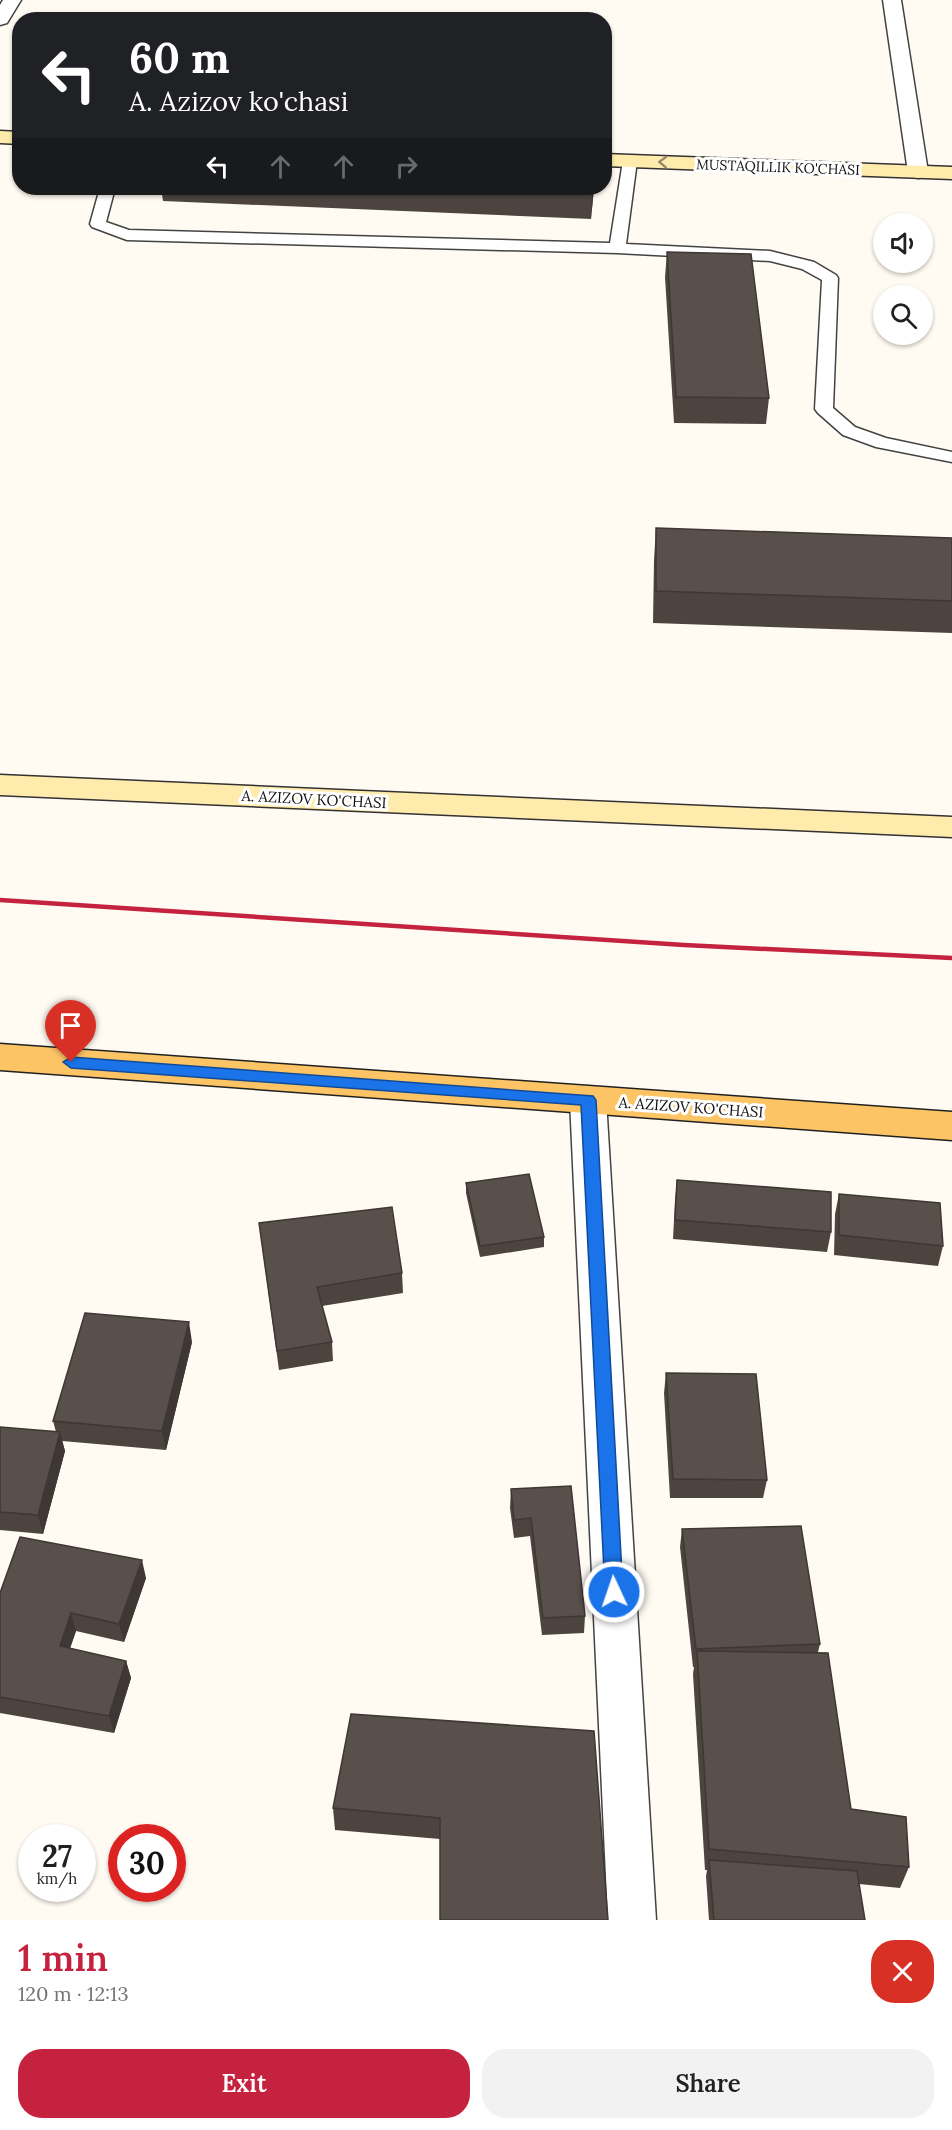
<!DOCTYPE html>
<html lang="en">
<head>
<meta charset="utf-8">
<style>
  :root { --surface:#fff; --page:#f2f2f2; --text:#202124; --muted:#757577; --accent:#c5223f }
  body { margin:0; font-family:Lora,serif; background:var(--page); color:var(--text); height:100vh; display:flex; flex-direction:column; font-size:22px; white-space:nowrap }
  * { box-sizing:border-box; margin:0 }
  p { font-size:20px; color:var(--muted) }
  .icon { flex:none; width:33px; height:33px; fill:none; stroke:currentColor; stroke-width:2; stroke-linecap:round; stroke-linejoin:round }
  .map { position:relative; height:1920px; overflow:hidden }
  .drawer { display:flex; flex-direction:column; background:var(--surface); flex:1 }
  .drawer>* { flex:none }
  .top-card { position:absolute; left:12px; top:12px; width:600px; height:183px; border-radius:24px; box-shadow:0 2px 4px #0004; background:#202124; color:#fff; overflow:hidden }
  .controls { position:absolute; left:873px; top:213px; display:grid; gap:12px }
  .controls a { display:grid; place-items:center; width:60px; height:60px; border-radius:50%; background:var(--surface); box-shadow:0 2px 4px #0004; font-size:30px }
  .speed { position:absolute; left:18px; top:1824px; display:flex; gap:12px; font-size:30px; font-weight:700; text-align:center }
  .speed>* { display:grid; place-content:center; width:78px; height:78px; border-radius:50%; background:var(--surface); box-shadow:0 2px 4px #0004; line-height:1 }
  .speed small { font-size:15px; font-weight:400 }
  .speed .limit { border:9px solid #d22; background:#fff; color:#111 }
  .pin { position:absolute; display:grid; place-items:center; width:51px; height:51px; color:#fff; margin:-62px -26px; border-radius:50% 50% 50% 0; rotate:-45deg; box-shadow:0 0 6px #0007 }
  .pin .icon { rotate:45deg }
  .me { position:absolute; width:66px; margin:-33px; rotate:357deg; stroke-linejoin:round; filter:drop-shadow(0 0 4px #0008) }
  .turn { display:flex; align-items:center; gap:21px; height:126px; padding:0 18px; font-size:27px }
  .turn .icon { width:78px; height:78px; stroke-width:2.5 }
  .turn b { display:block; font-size:42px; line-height:51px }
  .lanes { display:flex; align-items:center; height:57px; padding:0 18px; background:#0003; justify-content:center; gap:30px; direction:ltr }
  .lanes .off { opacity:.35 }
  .round { display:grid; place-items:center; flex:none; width:63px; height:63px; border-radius:24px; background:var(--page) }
  .headline { display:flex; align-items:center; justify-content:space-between; height:102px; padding:0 18px }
  h1 { font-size:36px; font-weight:600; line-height:45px; color:var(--accent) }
  .cta { display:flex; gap:12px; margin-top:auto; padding:12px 18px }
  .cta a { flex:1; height:69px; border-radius:24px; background:var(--accent); color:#fff; font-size:24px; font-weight:600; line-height:69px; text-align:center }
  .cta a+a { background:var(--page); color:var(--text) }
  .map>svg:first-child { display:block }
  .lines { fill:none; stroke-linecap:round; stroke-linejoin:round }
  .lane-casing { stroke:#434343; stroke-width:3 }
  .street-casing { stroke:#434343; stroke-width:3 }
  .secondary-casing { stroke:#323232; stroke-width:3 }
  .primary-casing { stroke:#212121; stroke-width:3 }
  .lane { fill:#fff; fill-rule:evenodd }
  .street { fill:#fff; fill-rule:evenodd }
  .secondary { fill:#ffecad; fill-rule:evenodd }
  .primary { fill:#fcc465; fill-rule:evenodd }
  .rail { stroke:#c5223f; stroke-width:4.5 }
  .wall { fill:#4d4440 }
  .shaded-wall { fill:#3e3734 }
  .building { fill:#594f4b; stroke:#3e3734; stroke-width:1.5 }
  .oneway { stroke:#938966 }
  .route { fill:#1a73e8; stroke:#114b97; stroke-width:1.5 }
  .labels { text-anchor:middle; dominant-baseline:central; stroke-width:6; stroke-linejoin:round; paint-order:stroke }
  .far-street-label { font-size:14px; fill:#101010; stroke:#fff }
  .street-label { font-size:15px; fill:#101010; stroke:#fff }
</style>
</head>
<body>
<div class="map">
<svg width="952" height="1920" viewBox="0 0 952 1920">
  <rect width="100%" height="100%" fill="#fffbf2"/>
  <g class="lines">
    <g class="lane-casing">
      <path id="lane" d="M630 157 637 161 626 244 770 251 814 262 836 275 838 278 833 408 855 427 886 438 952 452V462L876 447 843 435 818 413 815 409 822 280 802 269 770 261 617 253 127 240 92 227 90 224 100 188H115L106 222 129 230 610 243 623 161Z"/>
    </g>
    <g class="street-casing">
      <path id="street" d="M3 0H21L7 23 0 25V5Z
        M883 0H901L928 172 925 176 918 178 911 176 908 172Z
        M588 1087 600 1090 606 1100 656 1920H608L570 1100 576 1090Z"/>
    </g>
    <g class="secondary-casing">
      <path id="secondary" d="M0 131 20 132V144L0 143Z
        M604 154 952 167V179L604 166Z
        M0 775 952 817V837L0 795Z"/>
    </g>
    <g class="primary-casing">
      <path id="primary" d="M0 1044 952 1112V1140L0 1070Z"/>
    </g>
    <use href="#lane" class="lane"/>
    <use href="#street" class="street"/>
    <use href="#secondary" class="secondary"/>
    <use href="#primary" class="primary"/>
    <path class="rail" d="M0 900 684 945 952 958"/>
  </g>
  <path class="wall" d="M161 188H594L591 219 163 201Z
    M667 252 769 398 766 424 674 423 665 277Z
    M656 528 952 538V633L653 623 654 560Z
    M677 1180 831 1232 827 1252 673 1239 675 1200Z
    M466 1183 544 1237V1247L480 1257 466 1193Z
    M839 1194 943 1246 938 1266 834 1255 835 1214Z
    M259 1223 402 1273 403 1293 322 1306 332 1342 333 1361 279 1370Z
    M192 1342 166 1450 62 1441 65 1451 43 1534 0 1530V1427L56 1432 53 1421Z
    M666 1373 767 1480 763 1498H670L664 1393Z
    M571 1486 585 1616 584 1633 542 1635 530 1536 514 1538 510 1508 511 1489Z
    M682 1529 820 1644 818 1652 851 1809 909 1867 900 1888 859 1884 865 1920H709L706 1876 707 1870H705L693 1674 694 1667H693L680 1547Z
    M146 1578 124 1642 76 1631 70 1648 126 1661 131 1678 114 1733 0 1713V1593Z
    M594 1731 440 1839 335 1830 333 1808Z"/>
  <path class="shaded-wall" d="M593 188H594L591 219 592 194Z
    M189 1322 192 1342 166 1450 162 1431Z
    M60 1432 65 1451 43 1534 38 1515Z
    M142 1560 146 1578 124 1642 119 1624Z
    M71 1613 76 1631 65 1663 60 1646Z
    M126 1661 131 1678 114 1733 109 1716Z"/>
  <path class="building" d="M427 188H593L592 194Z
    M667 252 751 254 769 398 676 397Z
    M656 528 952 538V601L656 591Z
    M529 1174 544 1237 480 1246 466 1183Z
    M677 1180 831 1192V1232L675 1220Z
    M839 1194 940 1203 943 1246 839 1235Z
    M392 1207 402 1273 317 1287 332 1342 277 1351 259 1223Z
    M85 1313 189 1322 162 1431 53 1421Z
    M666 1373 756 1374 767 1480 673 1479Z
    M0 1427 60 1432 38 1515 0 1512Z
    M571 1486 585 1616 543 1618 531 1518 514 1520 511 1489Z
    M801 1526 820 1644 696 1649 682 1529Z
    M20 1537 142 1560 119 1624 71 1613 60 1646 126 1661 109 1716 0 1697V1593Z
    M697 1651 828 1653 851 1809 906 1817 909 1867 709 1849Z
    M351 1714 594 1731 608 1920H440V1818L333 1808Z
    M709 1860 857 1871 865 1920H714Z"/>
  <defs><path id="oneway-chevron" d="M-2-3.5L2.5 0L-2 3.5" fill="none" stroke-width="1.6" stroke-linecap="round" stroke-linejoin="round" transform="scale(1.5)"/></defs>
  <use class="oneway" href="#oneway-chevron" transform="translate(663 162) rotate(-178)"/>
  <path class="route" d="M71 1057 593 1096 596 1100 623 1592 621 1598 614 1600 608 1598 605 1592 581 1105 71 1068 63 1062Z"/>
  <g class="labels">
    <g class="far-street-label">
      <text transform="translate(778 167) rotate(2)">MUSTAQILLIK KO'CHASI</text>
    </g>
    <g class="street-label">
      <text transform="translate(314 799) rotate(3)">A. AZIZOV KO'CHASI</text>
      <text transform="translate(691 1107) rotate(4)">A. AZIZOV KO'CHASI</text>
    </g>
  </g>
</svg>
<div class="controls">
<a><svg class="icon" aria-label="sound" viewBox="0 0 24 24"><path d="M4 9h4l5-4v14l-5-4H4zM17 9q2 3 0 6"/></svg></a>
<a><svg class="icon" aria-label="search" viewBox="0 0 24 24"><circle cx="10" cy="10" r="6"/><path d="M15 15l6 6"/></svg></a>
</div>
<div class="speed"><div>27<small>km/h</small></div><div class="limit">30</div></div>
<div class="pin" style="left:71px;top:1062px;background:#d93025"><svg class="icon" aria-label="arrive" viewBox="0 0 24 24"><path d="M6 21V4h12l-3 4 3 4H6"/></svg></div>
<svg class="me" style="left:614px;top:1592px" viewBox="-20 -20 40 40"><circle r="17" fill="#1a73e8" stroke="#fff" stroke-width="3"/><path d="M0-11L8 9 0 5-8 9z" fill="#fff"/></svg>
<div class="top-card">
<div class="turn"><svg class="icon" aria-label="left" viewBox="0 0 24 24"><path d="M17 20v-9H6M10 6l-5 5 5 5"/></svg><div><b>60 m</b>A. Azizov ko'chasi</div></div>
<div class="lanes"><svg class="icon" aria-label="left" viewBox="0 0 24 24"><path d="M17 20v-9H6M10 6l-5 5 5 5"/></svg><svg class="icon off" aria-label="ahead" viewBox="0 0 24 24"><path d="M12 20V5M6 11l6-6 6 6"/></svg><svg class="icon off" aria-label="ahead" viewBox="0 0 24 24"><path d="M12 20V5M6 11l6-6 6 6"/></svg><svg class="icon off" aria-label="right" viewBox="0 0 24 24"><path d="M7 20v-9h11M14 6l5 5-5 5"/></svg></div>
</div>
</div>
<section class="drawer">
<div class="headline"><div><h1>1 min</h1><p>120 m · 12:13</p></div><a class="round" style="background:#d93025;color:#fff"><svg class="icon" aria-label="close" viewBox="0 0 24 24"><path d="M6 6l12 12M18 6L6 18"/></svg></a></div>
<div class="cta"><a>Exit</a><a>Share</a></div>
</section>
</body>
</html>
